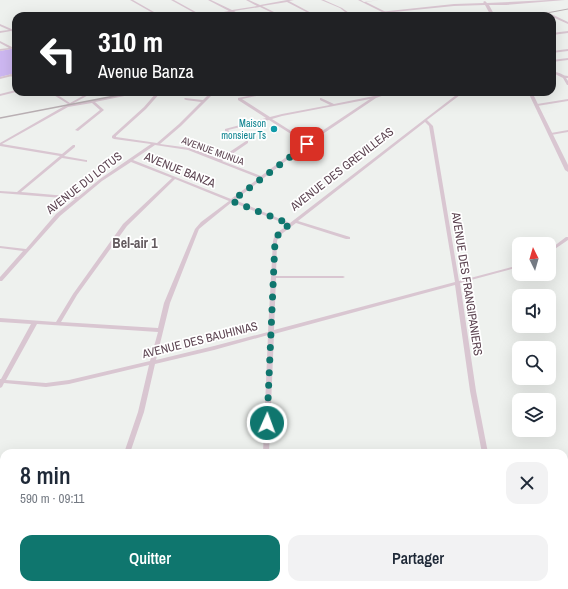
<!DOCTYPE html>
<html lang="fr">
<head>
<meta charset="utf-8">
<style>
  :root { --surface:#fff; --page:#f2f2f3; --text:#1f2937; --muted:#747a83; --accent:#0f766e }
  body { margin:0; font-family:"Archivo Narrow",sans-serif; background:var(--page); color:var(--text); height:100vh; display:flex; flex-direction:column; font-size:15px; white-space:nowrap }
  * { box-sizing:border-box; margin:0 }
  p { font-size:13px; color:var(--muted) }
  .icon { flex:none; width:22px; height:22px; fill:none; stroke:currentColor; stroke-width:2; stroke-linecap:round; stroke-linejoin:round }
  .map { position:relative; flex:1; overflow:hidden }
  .panel { position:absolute; left:0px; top:449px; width:568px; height:140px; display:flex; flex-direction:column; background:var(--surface); border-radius:12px 12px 0 0; box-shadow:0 4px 16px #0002 }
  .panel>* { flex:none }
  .guide { position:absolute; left:12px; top:12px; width:544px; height:84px; border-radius:12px; box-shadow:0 4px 16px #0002; background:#202124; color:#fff; overflow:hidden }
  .needle { width:26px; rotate:355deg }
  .buttons { position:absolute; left:512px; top:237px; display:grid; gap:8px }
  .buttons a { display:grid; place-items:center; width:44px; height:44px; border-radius:8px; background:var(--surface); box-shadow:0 4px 16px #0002; font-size:20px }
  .pin { position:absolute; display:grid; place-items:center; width:34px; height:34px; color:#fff; margin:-17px; border-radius:8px; box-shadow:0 2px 6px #0006 }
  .me { position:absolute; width:44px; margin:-22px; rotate:2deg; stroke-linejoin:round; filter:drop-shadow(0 0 3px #0008) }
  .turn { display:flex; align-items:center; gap:14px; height:84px; padding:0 20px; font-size:18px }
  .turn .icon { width:52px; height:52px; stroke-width:2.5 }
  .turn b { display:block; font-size:28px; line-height:34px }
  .round { display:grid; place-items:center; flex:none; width:42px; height:42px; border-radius:12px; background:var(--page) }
  .summary { display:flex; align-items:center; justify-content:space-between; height:68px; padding:0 20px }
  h1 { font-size:24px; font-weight:600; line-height:30px }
  .cta { display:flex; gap:8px; margin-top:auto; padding:8px 20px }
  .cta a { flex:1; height:46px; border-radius:12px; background:var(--accent); color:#fff; font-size:16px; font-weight:600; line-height:46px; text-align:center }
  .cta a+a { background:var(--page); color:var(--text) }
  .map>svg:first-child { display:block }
  .green { fill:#ceb8f2 }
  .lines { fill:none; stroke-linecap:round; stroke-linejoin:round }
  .minor { fill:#d9c6d1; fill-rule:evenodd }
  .tertiary { fill:#d9c6d1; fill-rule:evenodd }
  .rail-far1 { stroke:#b9afb3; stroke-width:1 }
  .rail { stroke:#b9afb3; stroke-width:1.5 }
  .route { stroke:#0f766e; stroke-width:7; stroke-dasharray:0 12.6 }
  .culture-dot { fill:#0f9aa8; stroke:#fff; stroke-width:1.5 }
  .labels { text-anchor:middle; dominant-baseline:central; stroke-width:3.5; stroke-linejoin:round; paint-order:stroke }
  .far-culture-label { font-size:10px; fill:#0d838f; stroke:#fff; text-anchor:end }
  .far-street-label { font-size:10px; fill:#5d4552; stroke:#fff }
  .street-label { font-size:12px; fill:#5d4552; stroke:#fff }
  .quarter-label { font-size:14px; font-weight:bold; fill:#635a5e; stroke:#fff }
</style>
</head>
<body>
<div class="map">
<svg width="568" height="589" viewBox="0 0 568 589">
  <rect width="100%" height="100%" fill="#eef1ee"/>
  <path class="green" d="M16 48V73L0 77V51Z"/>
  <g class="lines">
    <path class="minor" d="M130 0H133L161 16H158Z
      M171 0H174L203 16 229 11 208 0H211L232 10 257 6 246 0H249L260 5 287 0H294L289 1 317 16H314L287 2 262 6 282 16H279L260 7 234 11 243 16H240L231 12 208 16H200Z
      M321 0H324L342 8 352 15 350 16 340 8Z
      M358 0H361L364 2 379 0 366 2 386 12 384 13Z
      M549 13 568 22V24L548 15Z
      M0 24 16 31V33L11 31 0 33V31L9 30 0 26Z
      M568 31V33L552 35V33Z
      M0 41 12 47 16 46V48L0 51V49L9 48 0 43Z
      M568 49V51L552 53V51Z
      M568 58V60L552 62V60Z
      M555 72C560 72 563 76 568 76V78H566L568 81V85H567L563 78 555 74Z
      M10 74 16 76V78L10 76Z
      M16 90V92L0 96V94Z
      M49 92H53L70 103 90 92H94L72 104 137 92H144L95 102 104 110 78 131 75 130 100 110 92 103 68 107 2 144 62 154 73 145H75V147L64 156 86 160H87V162L62 158 21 192 78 197 100 179 151 144 114 139 112 138V136L144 107 157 92H161L146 109 116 136V137L157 143 179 124 201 102 186 100 184 99 185 98 203 100 211 92H215L181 126 160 144 190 148 219 159 246 141H248V143L222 161 261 176 305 143 269 120 228 130 234 136 231 137 225 131V129L266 118 238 100V98L269 92H276L242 99 270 117 282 114 330 105 320 100V98H321L334 104 374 96 388 92H393L376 98 308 144 235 200 290 223 460 92H464L427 120 433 126 459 281 519 265V267L460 283 476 391 488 453H482L470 391 455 285 274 334 269 453H263L268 335 214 350 155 364 144 412 130 453H124L138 412 149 365 69 384 46 387 4 383 2 387 0 388V379H1L31 324 0 322V318L56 322 73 294 123 224 172 178 131 162 102 181 60 216 2 281H0V277L23 251 0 248V246L26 249 56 214 75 199 0 193V191L17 192 60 156 0 146V143L68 104ZM370 99 307 141 272 119 282 116ZM425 122 429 126 455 282 274 330 276 278H343L345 277 343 276H276L277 241 279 236 296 223 346 239H350V237L298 221ZM155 145 188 150 259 178 231 199 133 160ZM175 179 229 201 201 222 195 229 164 303 158 328 61 322 77 295 127 226ZM232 202 288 225 275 234 273 241 268 332 214 346 156 360 170 303 199 229 205 224ZM37 324 158 332 150 361 69 380 46 383 6 380Z
      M568 99V101L537 106 535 105 537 104Z
      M568 130V132L551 135 549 134 551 133Z
      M566 237H568V240L549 253V250Z
      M257 585H265V589H257Z"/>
    <path class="tertiary" d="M549 0H565L506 5H489L495 16H491L485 5 454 6 354 16H342L454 4 484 3 483 2 485 1 487 3Z
      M16 73V75L0 79V77Z
      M528 92H532L568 165V172L565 170Z
      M0 546H4V554H0Z
      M564 551H568V561H564Z"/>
    <path class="rail-far1" d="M531 16 568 9"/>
    <path class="rail" d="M0 118 135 92"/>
  </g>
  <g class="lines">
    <path class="route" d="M267 423 275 241 279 233 290 224 232 201 307 144"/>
  </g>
  <circle class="culture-dot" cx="274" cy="129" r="4"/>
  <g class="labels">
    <g class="far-culture-label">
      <text x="266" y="123">Maison<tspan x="266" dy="12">monsieur Ts</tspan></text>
    </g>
    <g class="far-street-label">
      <text transform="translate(213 151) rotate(20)">AVENUE MUNUA</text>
    </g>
    <g class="street-label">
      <text transform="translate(342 169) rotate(-38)">AVENUE DES GREVILLEAS</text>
      <text transform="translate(180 170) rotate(22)">AVENUE BANZA</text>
      <text transform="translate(84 183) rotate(-38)">AVENUE DU LOTUS</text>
      <text transform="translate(467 284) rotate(81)">AVENUE DES FRANGIPANIERS</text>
      <text transform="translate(200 340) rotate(-14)">AVENUE DES BAUHINIAS</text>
    </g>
    <g class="quarter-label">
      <text x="135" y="243">Bel-air 1</text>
    </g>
  </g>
</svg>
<div class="buttons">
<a><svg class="needle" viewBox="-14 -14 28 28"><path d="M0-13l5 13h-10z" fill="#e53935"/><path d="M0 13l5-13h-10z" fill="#747a83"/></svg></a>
<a><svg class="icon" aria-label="sound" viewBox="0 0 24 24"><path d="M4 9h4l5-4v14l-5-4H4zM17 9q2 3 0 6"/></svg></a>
<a><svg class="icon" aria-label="search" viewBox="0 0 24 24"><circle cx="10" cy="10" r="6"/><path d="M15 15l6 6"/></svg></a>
<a><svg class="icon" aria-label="layers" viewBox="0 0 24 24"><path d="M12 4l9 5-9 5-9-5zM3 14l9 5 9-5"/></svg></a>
</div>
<div class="pin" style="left:307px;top:144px;background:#d93025"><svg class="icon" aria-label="arrive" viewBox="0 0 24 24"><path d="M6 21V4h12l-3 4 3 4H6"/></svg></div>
<svg class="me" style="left:267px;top:423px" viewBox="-20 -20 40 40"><circle r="17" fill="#0f766e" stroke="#fff" stroke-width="3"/><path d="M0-11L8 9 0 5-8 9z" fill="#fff"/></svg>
<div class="guide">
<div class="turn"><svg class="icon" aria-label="left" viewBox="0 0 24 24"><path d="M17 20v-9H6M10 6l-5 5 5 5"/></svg><div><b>310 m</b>Avenue Banza</div></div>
</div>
<section class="panel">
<div class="summary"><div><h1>8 min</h1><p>590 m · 09:11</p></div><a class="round"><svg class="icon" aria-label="close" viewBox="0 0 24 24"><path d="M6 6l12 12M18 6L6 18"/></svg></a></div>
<div class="cta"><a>Quitter</a><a>Partager</a></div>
</section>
</div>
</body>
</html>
